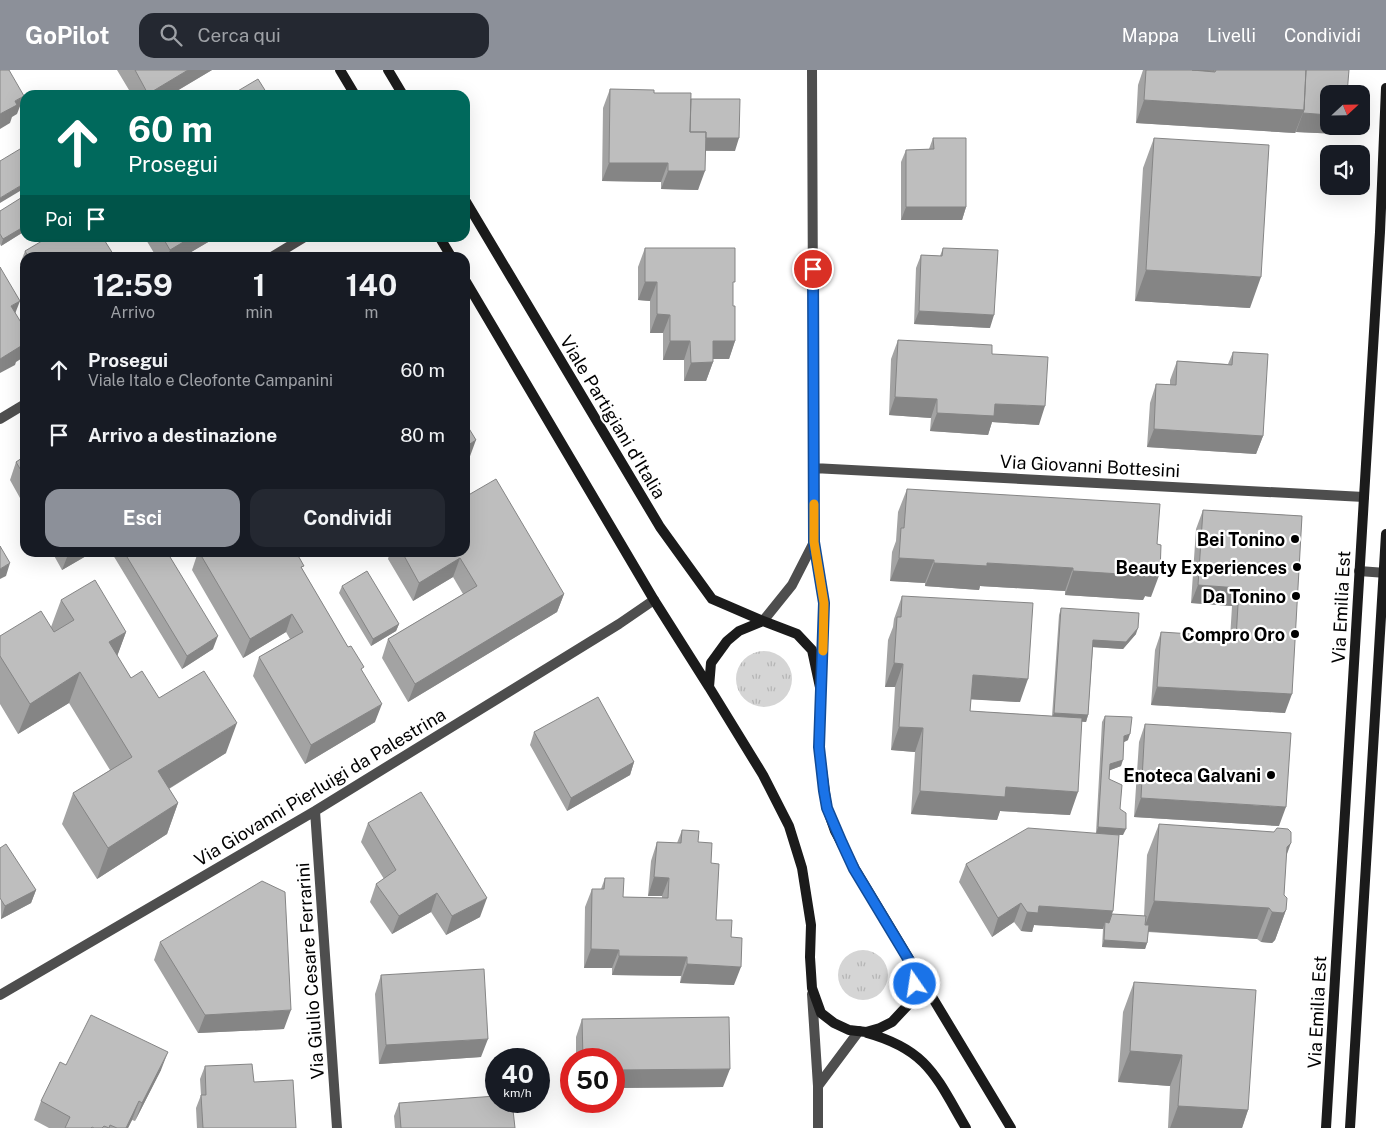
<!DOCTYPE html>
<html lang="it">
<head>
<meta charset="utf-8">
<style>
  :root { --surface:#171b24; --page:#242831; --text:#f1f3f6; --muted:#9ea1a6; --accent:#8c9099 }
  body { margin:0; font-family:"Public Sans",sans-serif; background:var(--page); color:var(--text); height:100vh; display:flex; flex-direction:column; font-size:19px; white-space:nowrap }
  * { box-sizing:border-box; margin:0 }
  p { font-size:16px; color:var(--muted) }
  .icon { flex:none; width:28px; height:28px; fill:none; stroke:currentColor; stroke-width:2; stroke-linecap:round; stroke-linejoin:round }
  .map { position:relative; flex:1; overflow:hidden }
  .details { position:absolute; left:20px; top:182px; width:450px; height:305px; display:flex; flex-direction:column; background:var(--surface); border-radius:15px; box-shadow:0 5px 20px #0002 }
  .details>* { flex:none }
  .banner { position:absolute; left:20px; top:20px; width:450px; height:152px; border-radius:15px; box-shadow:0 5px 20px #0002; background:#00695c; color:#fff; overflow:hidden }
  .needle { width:32px; rotate:68deg }
  .tools { position:absolute; left:1320px; top:15px; display:grid; gap:10px }
  .tools a { display:grid; place-items:center; width:50px; height:50px; border-radius:10px; background:var(--surface); box-shadow:0 5px 20px #0002; font-size:25px }
  .speed { position:absolute; left:485px; top:978px; display:flex; gap:10px; font-size:25px; font-weight:700; text-align:center }
  .speed>* { display:grid; place-content:center; width:65px; height:65px; border-radius:50%; background:var(--surface); box-shadow:0 5px 20px #0002; line-height:1 }
  .speed small { font-size:12px; font-weight:400 }
  .speed .limit { border:8px solid #d22; background:#fff; color:#111 }
  .pin { position:absolute; display:grid; place-items:center; width:42px; height:42px; color:#fff; margin:-21px; border:2px solid #fff; border-radius:50%; box-shadow:0 1px 5px #0007 }
  .me { position:absolute; width:55px; margin:-28px; rotate:347deg; stroke-linejoin:round; filter:drop-shadow(0 0 4px #0008) }
  .turn { display:flex; align-items:center; gap:18px; height:105px; padding:0 25px; font-size:22px }
  .turn .icon { width:65px; height:65px; stroke-width:2.5 }
  .turn b { display:block; font-size:35px; line-height:42px }
  .then { display:flex; align-items:center; height:48px; padding:0 25px; background:#0003; gap:10px; font-size:19px }
  .eta { display:flex; justify-content:space-evenly; align-items:center; height:85px; text-align:center }
  .eta b { font-size:30px; font-weight:700; line-height:35px }
  .primary-button { display:flex; gap:10px; margin-top:auto; padding:10px 25px }
  .primary-button a { flex:1; height:58px; border-radius:15px; background:var(--accent); color:#fff; font-size:20px; font-weight:700; line-height:58px; text-align:center }
  .primary-button a+a { background:var(--page); color:var(--text) }
  ul { padding:0; list-style:none }
  li { display:flex; align-items:center; gap:15px; height:65px; padding:0 25px }
  li div { flex:1 }
  li b { display:block; font-size:19px }
  li em { font-style:normal }
  header { display:flex; align-items:center; gap:30px; box-sizing:border-box; height:70px; padding:0 25px; background:var(--accent); color:#fff }
  header strong { font-size:24px }
  nav { display:flex; gap:28px; margin-inline-start:auto; font-size:18px }
  .search { width:350px; height:45px; background:var(--page); display:flex; align-items:center; gap:12px; box-sizing:border-box; padding:0 18px; border-radius:15px; color:var(--muted); font-size:19px }
  .map>svg:first-child { display:block }
  .grass { fill:url(#grass-tufts) }
  .lines { fill:none; stroke-linecap:round; stroke-linejoin:round }
  .minor { stroke:#4e4e4e; stroke-width:10 }
  .secondary { stroke:#1b1b1b; stroke-width:10 }
  .wall { fill:#a3a3a3 }
  .shaded-wall { fill:#858585 }
  .building { fill:#bebebe; stroke:#858585 }
  .route-casing { stroke:#114b97; stroke-width:12 }
  .route { stroke:#1a73e8; stroke-width:9 }
  .slow { stroke:#f59e0b; stroke-width:9 }
  .poi-dot { fill:#000; stroke:#fff; stroke-width:2 }
  .labels { text-anchor:middle; dominant-baseline:central; stroke-width:4.5; stroke-linejoin:round; paint-order:stroke }
  .street-label { font-size:18px; fill:#000; stroke:#fff }
  .poi-label { font-size:18px; font-weight:bold; fill:#000; stroke:#fff; text-anchor:end }
</style>
</head>
<body>
<header>
<strong>GoPilot</strong>
<div class="search"><svg class="icon" aria-label="search" viewBox="0 0 24 24"><circle cx="10" cy="10" r="6"/><path d="M15 15l6 6"/></svg>Cerca qui</div>
<nav><a>Mappa</a><a>Livelli</a><a>Condividi</a></nav>
</header>
<div class="map">
<svg width="1386" height="1058" viewBox="0 0 1386 1058">
  <defs>
    <pattern id="grass-tufts" width="24" height="20" patternUnits="userSpaceOnUse" patternTransform="scale(1.25)"><rect width="24" height="20" fill="#d5d5d5"/><path d="M3 7l-1-3M5 7V3M7 7l1-3M15 17l-1-3M17 17v-4M19 17l1-3" fill="none" stroke="#b5b5b5"/></pattern>
  </defs>
  <rect width="100%" height="100%" fill="#fff"/>
  <path class="grass" d="M736 609a28 28 0 1 1 56 0a28 28 0 1 1-56 0Z
    M838 905a25 25 0 1 1 50 0a25 25 0 1 1-50 0Z"/>
  <g class="lines">
    <path class="minor" d="M812 0 814 472
      M270 188 303 168
      M0 349 25 334
      M813 398 1364 427
      M1359 501 1386 503
      M763 551 792 515 814 472 824 533 821 616
      M315 741 337 1058
      M812 924 818 1016V1058
      M0 925 315 741 619 554 654 530
      M818 1016 859 961"/>
    <path class="secondary" d="M340 0 355 25
      M388 0 403 25
      M465 130 660 457 712 529 763 551
      M440 168 452 188
      M465 210 654 530 709 617
      M916 902 914 925 907 936 892 952 880 958 866 962 849 960 834 953 821 943 812 918 810 887 811 855 802 798 789 756 763 705 709 617 711 593 727 571 739 561 763 551 797 564 812 580 821 622 819 677 827 738 835 761 855 799 1011 1058
      M867 963C928 980 936 1007 966 1058
      M1326 1058 1380 162 1386 18
      M1350 1058 1386 464"/>
  </g>
  <path class="wall" d="M117 0H212L170 25H132Z
    M1143 0H1349L1339 64 1296 62 1295 63 1136 53 1138 15Z
    M610 19 654 23 691 29 735 81H705L698 120 661 119V112L602 111 603 38Z
    M933 68 966 137 962 150H901V92L906 80 929 79Z
    M1154 68 1250 238 1135 231 1143 98Z
    M25 127V161L1 176 0 174V141Z
    M145 168H215L181 188H157Z
    M645 178 733 219V236L735 271 729 289H713V292L706 311H684V290H663V263H650V231L638 230V197Z
    M943 178 990 258 914 254 916 198 921 185 940 186Z
    M25 181 115 188H25V201L20 194Z
    M898 270 992 284 1039 355 992 352 988 365 930 361 931 348 889 345 891 289Z
    M1233 282 1263 366 1256 384 1147 377 1150 333 1156 314 1170 315V310L1177 291 1228 294Z
    M25 386V437L10 410 16 392Z
    M907 419 1151 527 1145 526 1143 530 1065 525V521L980 516 979 520 925 516V513L890 511 892 482 896 471 898 442Z
    M1203 440 1302 446 1285 643 1151 635 1155 580 1161 562 1230 569 1232 536 1191 533 1196 459Z
    M52 482H93L62 500Z
    M114 482H167L213 579 182 599 113 485Z
    M198 482H296L302 499 362 601 375 652 305 694 253 606 259 587 290 569 286 562 243 588 192 500Z
    M390 482H465L564 524 557 542 408 632 382 588 388 569 463 524 453 507 413 531 388 489Z
    M342 516 399 554 396 561 371 576 339 523Z
    M902 526 1020 632 971 629 970 641 1052 646 1059 545 1061 538 1136 564 1123 579 1093 577 1088 645 1086 652 1082 651 1070 745 1000 741 997 750 911 744 915 682 891 680 895 617H885L888 570 893 557 894 549Z
    M61 530 126 562 117 586 131 608 159 628 226 683 169 719 178 733 167 764 97 809 62 754 73 723 110 700 69 633 18 664 0 634V566L51 557Z
    M1105 646 1128 670 1124 672 1121 696 1110 700 1109 709 1120 739 1123 765H1119L1112 844 1144 846 1147 785 1159 754 1286 784 1284 825 1286 840 1275 870 1272 873 1261 872 1257 869 1148 862 1147 873 1145 879 1102 877 1103 859 1034 855 1032 862 1021 861 1014 852 992 867 959 812 966 794 1096 763 1102 652Z
    M1145 654 1279 756 1134 747 1139 672Z
    M534 662 634 692 630 705 567 741 530 675Z
    M368 753 480 847 446 865 431 842 392 864 370 832 376 814 384 809 361 772Z
    M682 760 698 772 711 793 716 850 731 867 734 915 680 913 681 906 612 905V898H584L585 837 592 819H601L605 808 623 827 662 828V826H648L651 791 657 772 677 773Z
    M0 778 36 820 31 833 1 849Z
    M160 872 284 959 198 963 154 890Z
    M381 905 481 987 379 994 375 924Z
    M1134 912 1248 1040 1242 1058H1168L1170 1016 1118 1012 1123 942Z
    M582 949 723 1017 614 1018V989H576V967Z
    M66 995 161 1000 135 1051 132 1050 128 1058H49L34 1050 41 1031Z
    M205 996 254 1012 296 1058H197L196 1038 201 1025 200 1009Z
    M399 1033 515 1058H395L394 1046Z"/>
  <path class="shaded-wall" d="M188 0H212L170 25H148V24Z
    M24 26 17 44 12 47 10 53 0 59V44L15 31Z
    M1144 30 1304 40 1295 63 1136 53Z
    M1303 43 1329 45V56H1342L1339 64 1296 62Z
    M688 67 739 68 735 81 684 80Z
    M609 93H668L661 112 602 111Z
    M668 101H705L698 120 661 119Z
    M25 113V118L0 133V128Z
    M906 137H966L962 150H901Z
    M25 156V161L1 176 3 169Z
    M190 168H215L181 188H167L170 180Z
    M1146 200 1261 207 1250 238 1135 231Z
    M645 212H657L650 231 638 230Z
    M20 231 13 249 11 236Z
    M919 241 994 245 990 258 914 254Z
    M657 244 670 245 663 263H650Z
    M670 271H690L684 290H663Z
    M713 271H735L729 289H706Z
    M25 272V284L24 287 16 292 15 295 0 303V289Z
    M713 292 706 311H684L691 293Z
    M895 327 937 329 931 348 889 345Z
    M995 334 1045 336 1039 355 992 352 988 365 930 361 937 343Z
    M1154 359 1263 366 1256 384 1147 377Z
    M476 370 469 389 465 391V377Z
    M69 482H93L62 500Z
    M460 488 453 507 413 531 419 513Z
    M899 488 934 490 925 513 890 511Z
    M10 493 6 506 0 509V499Z
    M934 493H987L1073 498 1065 521 980 516 979 520 925 516Z
    M1073 501 1152 502 1160 503 1151 527 1145 526 1143 530 1065 525Z
    M1198 515 1239 518 1232 536 1191 533Z
    M564 524 557 542 408 632 415 614Z
    M292 544 286 562 243 588 250 569Z
    M399 554 396 561 371 576 373 569Z
    M1138 558 1136 564 1123 579 1091 577 1093 570Z
    M126 562 115 592 109 572Z
    M218 566 213 579 182 599 187 586Z
    M894 593 903 594 895 617H885Z
    M80 602 69 633 18 664 30 634Z
    M973 605 1028 609 1020 632 964 629Z
    M1157 617 1292 624 1285 643 1151 635Z
    M382 634 375 652 305 694 311 675Z
    M1054 643 1088 645 1086 652 1051 650Z
    M237 653 226 683 147 732 158 701Z
    M899 657 923 658 915 682 891 680Z
    M1130 664 1128 670 1122 673 1124 666Z
    M1123 690 1121 696 1108 701 1110 694Z
    M634 692 630 705 567 741 571 728Z
    M1006 717 1078 722 1070 745 1000 741 997 750 911 744 920 721Z
    M1141 728 1286 737 1279 756 1134 747Z
    M178 733 167 764 97 809 108 778Z
    M1098 757 1126 759 1123 765 1096 764Z
    M1291 773 1280 803 1287 777Z
    M654 807 669 808 662 826H648Z
    M36 820 31 833 1 849 5 836Z
    M437 823 431 842 392 864 399 846Z
    M487 828 480 847 446 865 452 846Z
    M1154 831 1269 838 1257 869 1143 861Z
    M1021 833 1014 852 992 867 998 848Z
    M1039 836 1113 841 1107 859 1105 852 1103 859 1034 855 1032 862 1021 861 1027 842Z
    M1286 840 1275 870 1272 873 1261 872 1272 842Z
    M1104 870 1147 873 1145 879 1102 877Z
    M591 879 619 880 612 898H584Z
    M619 886 687 887 681 906 612 905Z
    M687 894 741 897 734 915 680 913Z
    M291 940 284 959 198 963 205 945Z
    M488 969 481 987 379 994 386 975Z
    M1130 981 1182 985 1170 1016 1118 1012Z
    M168 982 161 1000 135 1051 142 1033Z
    M730 999 723 1017 614 1018V1000Z
    M139 1031 132 1050 128 1058H126Z
    M1178 1036 1248 1040 1242 1058H1170Z"/>
  <path class="building" d="M0 0H9L24 26 15 31 17 35 0 44Z
    M135 0H188L148 24Z
    M1146 0H1192L1215 2 1216 0H1306L1304 40 1144 30Z
    M1192 0H1214V1Z
    M1306 0H1349L1347 24H1329V45L1303 43 1304 40Z
    M258 9 268 25H231Z
    M610 19 654 20V23H691L690 62H706L705 101H668V93H609Z
    M691 29H740L739 68H706V62H690Z
    M933 68H966V137H906V80L934 79Z
    M1154 68 1269 75 1261 207 1146 200Z
    M25 76V113L0 128V91Z
    M24 126 25 156 3 169 0 164V141Z
    M47 168H103L115 187 29 188 25 181Z
    M163 168H190L170 180Z
    M645 178H735V212H733V236H735V271H713V292L691 293 690 271H670V245L657 244V212H645Z
    M943 178 998 180 994 245 919 241 921 185 942 186Z
    M0 197 20 231 11 236 25 259V272L21 274V276L0 289Z
    M898 270 992 275V284L1048 287 1045 336 995 334 994 346 937 343V329L895 327Z
    M1233 282 1268 284 1263 366 1154 359 1156 314 1176 315 1177 291 1232 295Z
    M465 352 476 370 465 377Z
    M25 386V407L16 392Z
    M496 409 564 524 415 614 388 569 477 516 460 488 419 513 402 482H465V427Z
    M907 419 1160 434 1157 474 1161 475 1160 503 1152 502V506L1073 501V498L987 493V496L934 493V490L899 488 901 458H904Z
    M1203 440 1302 446 1292 624 1157 617 1161 562 1223 566V569H1236L1239 518 1198 515Z
    M0 476 10 493 0 499Z
    M124 482H167L218 566 187 586Z
    M199 482H296L304 496 301 497 348 577 351 576 364 597 361 599 382 634 311 675 259 587 303 562 292 544 250 569Z
    M367 501 399 554 373 569 342 516Z
    M95 510 126 562 109 572 131 608 142 601 159 628 204 601 237 653 158 701 178 733 108 778 73 723 132 687 80 602 30 634 0 586V566L41 541 54 562 74 550 61 530Z
    M902 526 1033 533 1028 609 973 605 970 641 1082 648 1078 722 1006 717 1005 727 920 721 923 658 899 657 903 594 894 593 897 547H901Z
    M1061 538 1139 543 1138 558 1126 572 1093 570 1088 645 1054 643Z
    M598 627 634 692 571 728 534 662Z
    M1105 646 1132 647 1130 664 1124 666 1123 690 1110 694 1109 709 1122 715 1120 739 1126 743V759L1098 757Z
    M1145 654 1291 663 1286 737 1141 728Z
    M421 722 487 828 452 846 437 823 399 846 376 814 396 800 368 753Z
    M1159 754 1274 762 1277 758 1288 759 1291 762V773L1287 777 1284 825 1287 828 1286 840 1283 843 1272 842 1269 838 1154 831Z
    M1028 758 1119 765 1113 841 1039 836 1038 843 1027 842 1021 833 998 848 966 794Z
    M682 760 699 761 698 772 712 773 711 793 719 794 716 850H732L731 867 742 868 741 897 687 894V887L619 886V880L591 879 592 819H604L605 808H624L623 827 668 828 669 808 654 807 657 772 681 773Z
    M6 774 36 820 5 836 0 828V778Z
    M262 811 285 822 291 940 205 945 160 872Z
    M1112 844 1146 846 1145 855H1149L1147 873 1104 870 1105 852 1109 853Z
    M484 899 488 969 386 975 381 905Z
    M1134 912 1256 920 1248 1040 1178 1036 1182 985 1130 981Z
    M91 945 168 982 142 1033 139 1031 126 1058H117L110 1055 109 1058 104 1056 102 1058H94L92 1057 91 1058H65L70 1047 41 1031 60 992 66 995Z
    M729 947 730 999 614 1000V989H583L582 949Z
    M252 994 254 1012 293 1010 296 1058H203L201 1025H206L205 996Z
    M496 1026V1031H512L515 1058H401L399 1033Z"/>
  <g class="lines">
    <g class="route-casing">
      <path id="route" d="M813 199 814 472 824 533 819 677 824 721 827 738 842 773 854 799 916 902 915 914"/>
    </g>
    <use href="#route" class="route"/>
    <path class="slow" d="M814 434V472L824 533 823 581"/>
  </g>
  <g class="poi-dot">
    <circle cx="1295" cy="469" r="5"/>
    <circle cx="1297" cy="497" r="5"/>
    <circle cx="1296" cy="526" r="5"/>
    <circle cx="1295" cy="564" r="5"/>
    <circle cx="1271" cy="705" r="5"/>
  </g>
  <g class="labels">
    <g class="street-label">
      <text transform="translate(613 347) rotate(59)">Viale Partigiani d'Italia</text>
      <text transform="translate(1090 396) rotate(3)">Via Giovanni Bottesini</text>
      <text transform="translate(1341 537) rotate(-87)">Via Emilia Est</text>
      <text transform="translate(320 717) rotate(-31)">Via Giovanni Pierluigi da Palestrina</text>
      <text transform="translate(310 901) rotate(-94)">Via Giulio Cesare Ferrarini</text>
      <text transform="translate(1317 942) rotate(-87)">Via Emilia Est</text>
    </g>
    <g class="poi-label">
      <text x="1285" y="469">Bei Tonino</text>
      <text x="1287" y="497">Beauty Experiences</text>
      <text x="1286" y="526">Da Tonino</text>
      <text x="1285" y="564">Compro Oro</text>
      <text x="1261" y="705">Enoteca Galvani</text>
    </g>
  </g>
</svg>
<div class="tools">
<a><svg class="needle" viewBox="-14 -14 28 28"><path d="M0-13l5 13h-10z" fill="#e53935"/><path d="M0 13l5-13h-10z" fill="#9ea1a6"/></svg></a>
<a><svg class="icon" aria-label="sound" viewBox="0 0 24 24"><path d="M4 9h4l5-4v14l-5-4H4zM17 9q2 3 0 6"/></svg></a>
</div>
<div class="speed"><div>40<small>km/h</small></div><div class="limit">50</div></div>
<div class="pin" style="left:813px;top:199px;background:#d93025"><svg class="icon" aria-label="arrive" viewBox="0 0 24 24"><path d="M6 21V4h12l-3 4 3 4H6"/></svg></div>
<svg class="me" style="left:915px;top:914px" viewBox="-20 -20 40 40"><circle r="17" fill="#1a73e8" stroke="#fff" stroke-width="3"/><path d="M0-11L8 9 0 5-8 9z" fill="#fff"/></svg>
<div class="banner">
<div class="turn"><svg class="icon" aria-label="ahead" viewBox="0 0 24 24"><path d="M12 20V5M6 11l6-6 6 6"/></svg><div><b>60 m</b>Prosegui</div></div>
<div class="then">Poi<svg class="icon" aria-label="arrive" viewBox="0 0 24 24"><path d="M6 21V4h12l-3 4 3 4H6"/></svg></div>
</div>
<section class="details">
<div class="eta">
<div><b>12:59</b><p>Arrivo</p></div>
<div><b>1</b><p>min</p></div>
<div><b>140</b><p>m</p></div>
</div>
<ul>
<li><svg class="icon" aria-label="ahead" viewBox="0 0 24 24"><path d="M12 20V5M6 11l6-6 6 6"/></svg><div><b>Prosegui</b><p>Viale Italo e Cleofonte Campanini</p></div><em>60 m</em></li>
<li><svg class="icon" aria-label="arrive" viewBox="0 0 24 24"><path d="M6 21V4h12l-3 4 3 4H6"/></svg><div><b>Arrivo a destinazione</b></div><em>80 m</em></li>
</ul>
<div class="primary-button"><a>Esci</a><a>Condividi</a></div>
</section>
</div>
</body>
</html>
